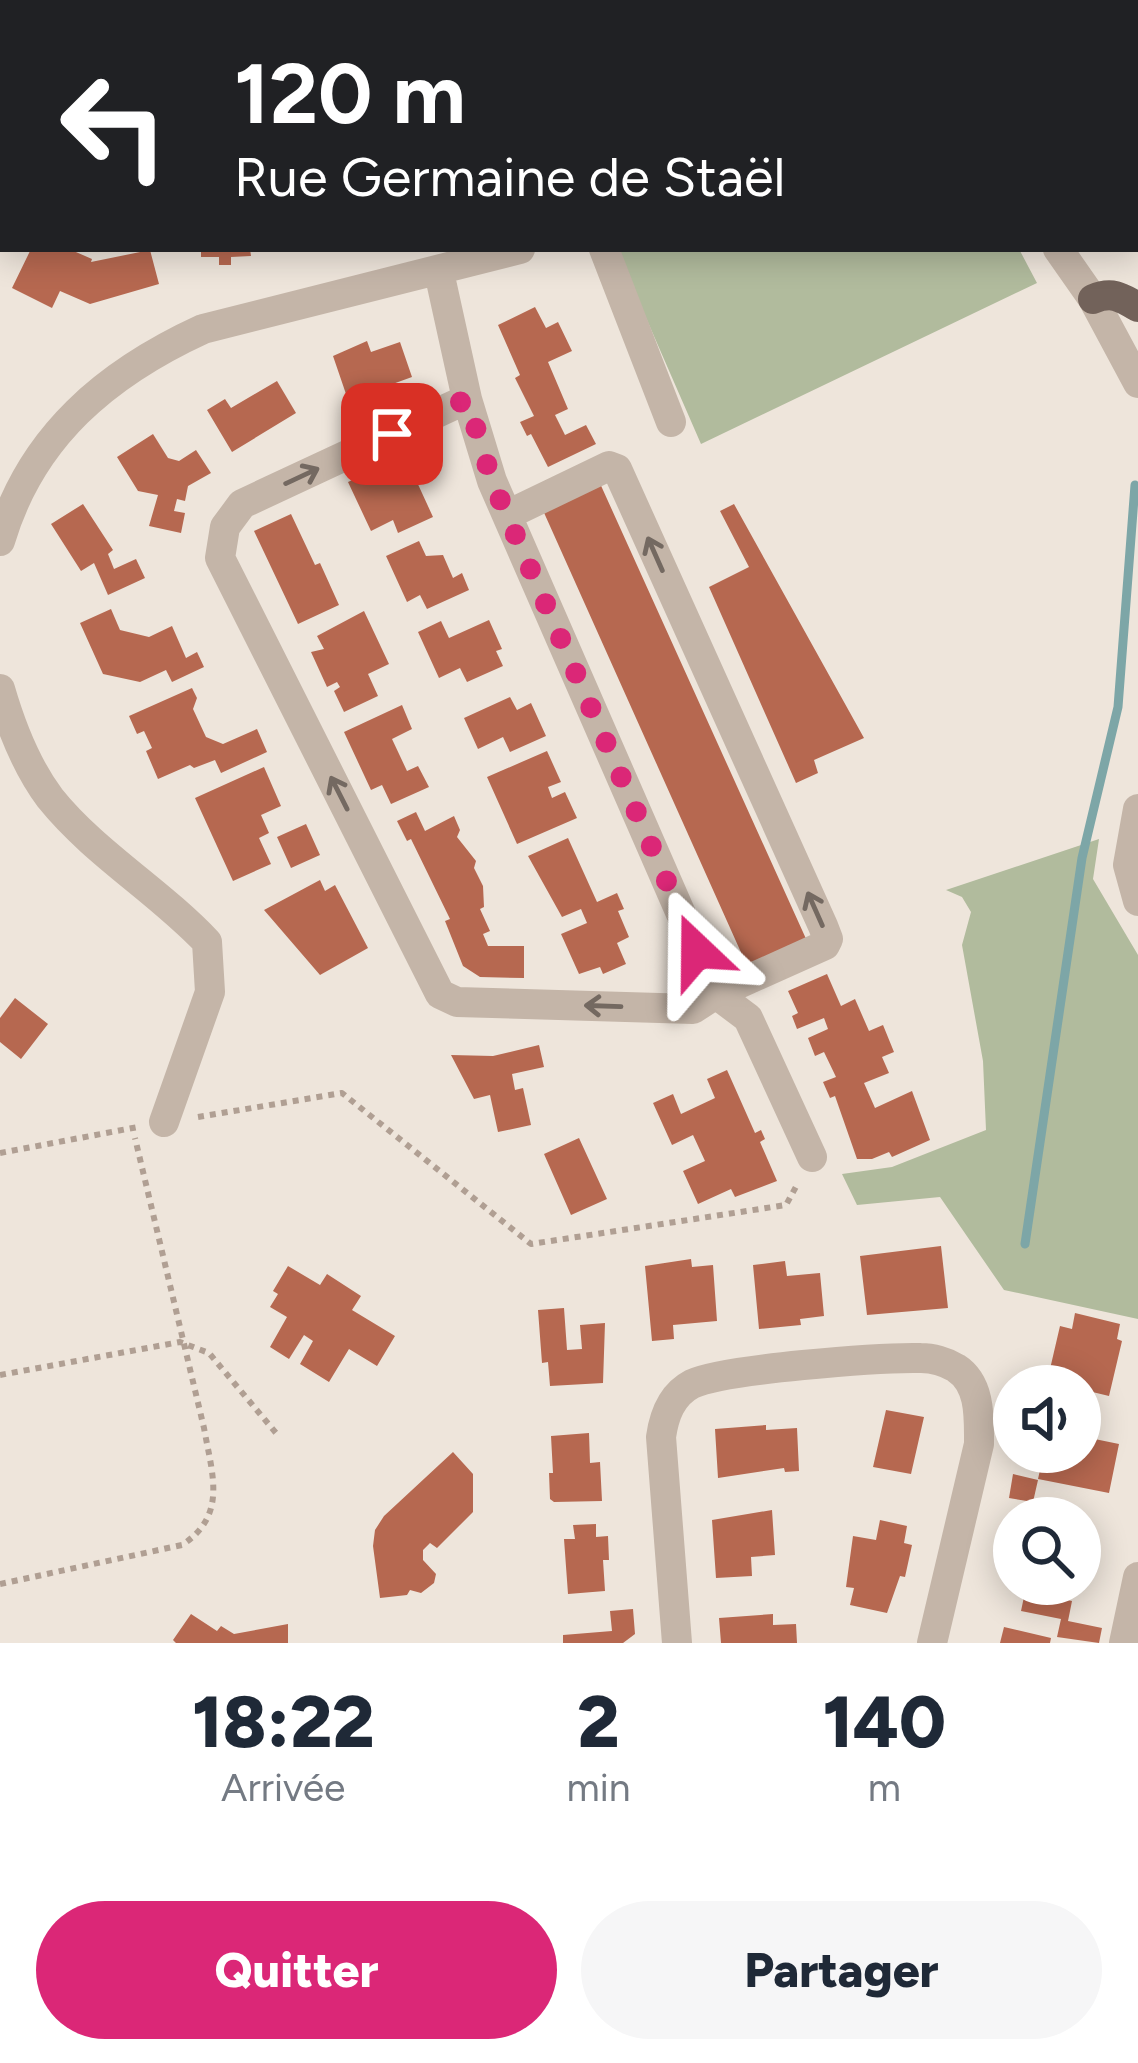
<!DOCTYPE html>
<html lang="fr">
<head>
<meta charset="utf-8">
<style>
  :root { --surface:#fff; --page:#f6f6f7; --text:#1f2937; --muted:#747a83; --accent:#db2777 }
  body { margin:0; font-family:Figtree,sans-serif; background:var(--page); color:var(--text); height:100vh; display:flex; flex-direction:column; font-size:45px; white-space:nowrap }
  * { box-sizing:border-box; margin:0 }
  p { font-size:39px; color:var(--muted) }
  .icon { flex:none; width:66px; height:66px; fill:none; stroke:currentColor; stroke-width:2; stroke-linecap:round; stroke-linejoin:round }
  .map { position:relative; height:1643px; overflow:hidden }
  .details { display:flex; flex-direction:column; background:var(--surface); flex:1 }
  .details>* { flex:none }
  .guide { position:absolute; left:0px; top:0px; width:1140px; height:252px; box-shadow:0 6px 30px #0003; background:#202124; color:#fff; overflow:hidden }
  .controls { position:absolute; left:993px; top:1365px; display:grid; gap:24px }
  .controls a { display:grid; place-items:center; width:108px; height:108px; border-radius:50%; background:var(--surface); box-shadow:0 6px 30px #0003; font-size:60px }
  .pin { position:absolute; display:grid; place-items:center; width:102px; height:102px; color:#fff; margin:-51px; border-radius:24px; box-shadow:0 6px 18px #0006 }
  .me { position:absolute; width:132px; margin:-66px; rotate:337deg; stroke-linejoin:round; filter:drop-shadow(0 0 9px #0008) }
  .turn { display:flex; align-items:center; gap:42px; height:252px; padding:0 36px; font-size:54px }
  .turn .icon { width:156px; height:156px; stroke-width:2.5 }
  .turn b { display:block; font-size:84px; line-height:102px }
  .eta { display:flex; justify-content:space-evenly; align-items:center; height:204px; text-align:center }
  .eta b { font-size:72px; font-weight:800; line-height:84px }
  .button { display:flex; gap:24px; margin-top:auto; padding:24px 36px }
  .button a { flex:1; height:138px; border-radius:72px; background:var(--accent); color:#fff; font-size:48px; font-weight:800; line-height:138px; text-align:center }
  .button a+a { background:var(--page); color:var(--text) }
  .map>svg:first-child { display:block }
  .green { fill:#b1bb9d }
  .lines { fill:none; stroke-linecap:round; stroke-linejoin:round }
  .stream { stroke:#7da6a7; stroke-width:9 }
  .building { fill:#b66850 }
  .path { stroke:#b09f93; stroke-width:6; stroke-dasharray:6 6; stroke-linecap:butt }
  .minor { stroke:#c4b5a8; stroke-width:30 }
  .major { stroke:#72625a; stroke-width:30 }
  .oneway { stroke:#746961 }
  .route { stroke:#db2777; stroke-width:21; stroke-dasharray:0 37.8 }
</style>
</head>
<body>
<div class="map">
<svg width="1138" height="1643" viewBox="0 0 1138 1643">
  <rect width="100%" height="100%" fill="#eee5db"/>
  <path class="green" d="M616 249H1019L1037 283 701 444Z
    M1099 839 1093 879 1138 955V1319L1004 1290 940 1197 857 1205 842 1174 892 1167 986 1130 983 1061 962 945 971 912 962 897 946 890Z"/>
  <g class="lines">
    <path class="stream" d="M1025 1244 1082 858 1118 707 1135 485"/>
  </g>
  <path class="building" d="M31 249H69L92 259 91 262 150 250 159 284 90 304 60 291 52 308 12 288Z
    M201 249H250L251 256 231 257V265H219V257H201Z
    M535 307 546 328 558 322 572 351 548 362 568 409 555 415 565 435 586 425 596 444 548 467 531 434 527 436 520 422 534 416 515 378 520 375 498 325Z
    M367 341 371 352 400 342 412 377 365 394 363 388 346 394 333 356Z
    M277 381 296 413 232 452 207 410 225 399 231 408Z
    M153 434 168 458 179 461 196 450 211 473 188 486 185 501 177 499 174 511 185 513 181 533 149 526 158 495 138 491 117 457Z
    M405 456 433 517 398 533 393 520 371 531 348 482Z
    M598 479 807 941 748 968 541 506Z
    M83 504 113 550 108 554 114 569 136 559 145 578 108 595 94 563 81 571 51 524Z
    M734 504 864 738 814 760 818 773 796 783 709 587 749 567 720 511Z
    M291 514 315 565 320 563 339 605 298 624 254 531Z
    M419 541 426 556 443 555 453 578 462 573 469 590 427 609 420 595 407 602 386 556Z
    M111 609 120 630 149 637 172 626 186 658 197 652 204 667 172 682 166 670 140 682 103 674 80 623Z
    M364 611 389 664 368 674 378 696 344 712 334 691 340 687 337 682 327 687 311 652 324 649 317 636Z
    M489 620 502 649 496 651 503 666 467 682 460 668 439 678 418 632 441 621 449 638Z
    M192 688 197 698 193 709 206 737 223 744 257 729 267 752 221 773 215 760 194 768 190 765 158 779 146 751 152 748 144 731 137 734 129 716Z
    M510 697 517 710 531 703 546 736 510 752 503 737 478 749 464 718Z
    M402 705 412 729 392 739 407 771 418 766 429 787 391 804 382 785 371 790 344 732Z
    M547 751 561 782 548 787 552 798 565 792 577 818 517 844 487 777Z
    M264 767 281 806 261 815 269 833 259 838 271 864 233 881 195 798Z
    M416 812 425 831 454 816 460 830 457 837 476 861 474 868 483 886 484 907 480 909 490 931 483 934 488 946H524V978L480 977 463 966 445 921 450 919 411 839 407 841 397 821Z
    M306 824 320 855 291 868 277 837Z
    M568 838 597 902 617 893 624 909 618 911 629 937 617 943 626 964 603 974 600 967 579 974 561 934 587 923 581 909 562 917 528 856Z
    M320 880 325 891 335 885 368 948 320 975 264 910Z
    M827 974 841 1006 855 999 869 1031 883 1025 894 1052 882 1057 889 1073 864 1083 875 1108 912 1091 930 1140 892 1157 889 1152 872 1159H857L835 1096 830 1098 823 1082 836 1077 824 1052 815 1056 808 1038 828 1029 824 1018 797 1029 792 1016 798 1013 788 991Z
    M15 998 48 1024 21 1059 0 1042V1018Z
    M539 1045 544 1067 512 1074 515 1090 523 1088 531 1125 498 1132 490 1095 474 1099 451 1055 493 1056Z
    M727 1070 755 1133 761 1130 765 1139 760 1142 777 1181 735 1197 731 1189 698 1204 683 1171 705 1161 693 1135 672 1145 653 1103 673 1094 681 1114 715 1098 707 1079Z
    M579 1138 607 1199 571 1215 544 1154Z
    M941 1246 948 1308 867 1315 860 1256Z
    M691 1259 692 1267 713 1265 717 1321 673 1325 674 1339 652 1341 645 1266Z
    M785 1261 787 1276 820 1273 824 1316 800 1319 801 1325 759 1329 753 1265Z
    M288 1266 320 1285 327 1274 361 1296 352 1310 395 1336 377 1366 349 1349 329 1382 300 1364 313 1341 304 1335 289 1359 270 1347 287 1317 270 1307 278 1294 273 1291Z
    M564 1308 567 1350 582 1349 580 1325 605 1323 603 1383 550 1386 548 1362 542 1363 538 1310Z
    M1075 1313 1120 1324 1117 1339 1122 1341 1109 1396 1080 1389V1386L1058 1384 1061 1372 1050 1369 1060 1326 1072 1329Z
    M886 1410 924 1417 911 1474 873 1467Z
    M766 1425V1430L797 1428 799 1471 785 1472 784 1468 718 1478 715 1429Z
    M589 1433 590 1463 600 1462 602 1501 554 1502 550 1499 549 1473H553L551 1436Z
    M1080 1436 1119 1444 1109 1493 1038 1479 1044 1452H1080Z
    M453 1452 473 1474V1512L437 1548 430 1543 423 1550V1560L436 1574 434 1583 421 1593 410 1590 407 1595 380 1598 373 1546 375 1530 384 1516Z
    M1013 1474 1038 1480 1033 1502 1009 1498Z
    M772 1510 775 1555 751 1557 752 1576 716 1578 712 1520Z
    M880 1520 907 1526 904 1543 912 1545 905 1577 900 1576 887 1613 850 1605 854 1588 846 1587 853 1536 876 1540Z
    M596 1524V1537L608 1536 609 1560H603L605 1591 568 1594 564 1539H575L573 1525Z
    M1018 1584H1065L1062 1599 1072 1601 1068 1621 1102 1628 1099 1643 1057 1637 1061 1619 1021 1611 1025 1592 1017 1589Z
    M633 1609 635 1634 623 1643H563V1635L612 1631 610 1611Z
    M191 1614 217 1631 221 1626 234 1634 288 1624V1643H176L173 1640Z
    M773 1614V1625L796 1624 797 1643H721L719 1618Z
    M1004 1627 1051 1638 1050 1643H1000Z"/>
  <g class="lines">
    <path class="path" d="M198 1117 342 1093 531 1244 786 1205 798 1183
      M0 1153 138 1127
      M0 1375 180 1342 209 1353 276 1433
      M0 1584 182 1545C228 1515 212 1474 204 1428L135 1138"/>
    <path class="minor" d="M276 0 278 3
      M498 0 499 3
      M604 249 671 422
      M1058 249 1093 299 1138 383
      M439 272 467 399 492 481 716 994 748 1018 812 1157
      M467 399 242 504 225 527 220 558 440 994 457 1002 693 1009 716 994 825 945 828 939 823 926 617 469 609 466 507 515
      M0 541C31 436 107 373 203 329L520 249
      M0 689C11 727 26 766 50 798 94 853 159 891 207 942L210 992 164 1122
      M1138 809 1128 865 1138 901
      M677 1643 661 1437C664 1416 671 1395 692 1384 723 1369 881 1357 921 1358 932 1358 946 1362 956 1368 981 1384 979 1418 979 1444L932 1643
      M1124 1643 1138 1577"/>
    <path class="major" d="M932 0 936 3
      M1080 3 1082 0
      M1093 299C1112 291 1121 297 1138 307"/>
  </g>
  <defs><path id="oneway-shaft" d="M-6 0H5M1.5-3L5.5 0L1.5 3" fill="none" stroke-width="1.6" stroke-linecap="round" stroke-linejoin="round" transform="scale(3)"/></defs>
  <g class="oneway">
    <use href="#oneway-shaft" transform="translate(302 476) rotate(-25)"/>
    <use href="#oneway-shaft" transform="translate(655 554) rotate(-114)"/>
    <use href="#oneway-shaft" transform="translate(339 793) rotate(-117)"/>
    <use href="#oneway-shaft" transform="translate(815 909) rotate(-114)"/>
    <use href="#oneway-shaft" transform="translate(603 1006) rotate(-178)"/>
  </g>
  <g class="lines">
    <path class="route" d="M392 434 467 399 492 481 697 951"/>
  </g>
</svg>
<div class="controls">
<a><svg class="icon" aria-label="sound" viewBox="0 0 24 24"><path d="M4 9h4l5-4v14l-5-4H4zM17 9q2 3 0 6"/></svg></a>
<a><svg class="icon" aria-label="search" viewBox="0 0 24 24"><circle cx="10" cy="10" r="6"/><path d="M15 15l6 6"/></svg></a>
</div>
<div class="pin" style="left:392px;top:434px;background:#d93025"><svg class="icon" aria-label="arrive" viewBox="0 0 24 24"><path d="M6 21V4h12l-3 4 3 4H6"/></svg></div>
<svg class="me" style="left:697px;top:951px" viewBox="-20 -20 40 40"><path d="M0-17L14 15 0 8-14 15z" fill="#db2777" stroke="#fff" stroke-width="4"/></svg>
<div class="guide">
<div class="turn"><svg class="icon" aria-label="left" viewBox="0 0 24 24"><path d="M17 20v-9H6M10 6l-5 5 5 5"/></svg><div><b>120 m</b>Rue Germaine de Staël</div></div>
</div>
</div>
<section class="details">
<div class="eta">
<div><b>18:22</b><p>Arrivée</p></div>
<div><b>2</b><p>min</p></div>
<div><b>140</b><p>m</p></div>
</div>
<div class="button"><a>Quitter</a><a>Partager</a></div>
</section>
</body>
</html>
